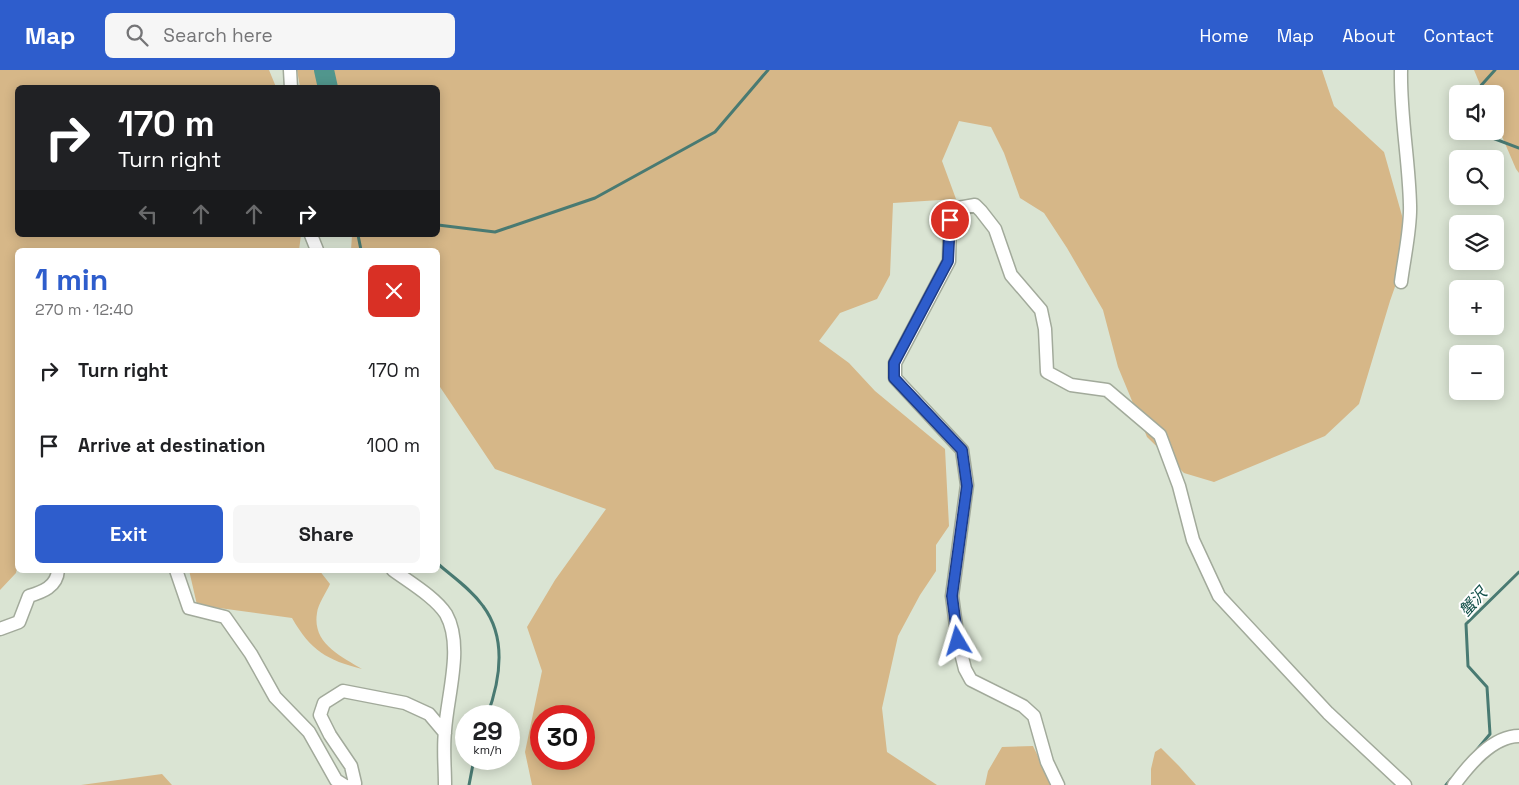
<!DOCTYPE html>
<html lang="en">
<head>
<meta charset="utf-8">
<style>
  :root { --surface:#fff; --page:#f6f6f6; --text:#202124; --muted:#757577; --accent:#2e5dcc }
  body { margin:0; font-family:"Space Grotesk","Noto Sans JP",sans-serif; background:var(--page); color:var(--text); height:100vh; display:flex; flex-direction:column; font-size:19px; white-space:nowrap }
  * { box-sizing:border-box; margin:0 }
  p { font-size:16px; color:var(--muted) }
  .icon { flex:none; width:28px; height:28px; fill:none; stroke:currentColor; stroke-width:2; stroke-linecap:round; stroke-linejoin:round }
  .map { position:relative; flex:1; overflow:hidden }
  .sheet { position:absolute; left:15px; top:178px; width:425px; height:325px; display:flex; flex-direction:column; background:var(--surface); border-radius:8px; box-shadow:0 2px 12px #0003 }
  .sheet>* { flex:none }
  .top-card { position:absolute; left:15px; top:15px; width:425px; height:152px; border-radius:8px; box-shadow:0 2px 12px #0003; background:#202124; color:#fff; overflow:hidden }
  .fabs { position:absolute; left:1449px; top:15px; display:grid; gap:10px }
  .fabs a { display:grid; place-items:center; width:55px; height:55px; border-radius:8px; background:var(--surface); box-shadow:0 2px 12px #0003; font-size:25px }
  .speed { position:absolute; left:455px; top:635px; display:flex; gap:10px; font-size:25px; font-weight:700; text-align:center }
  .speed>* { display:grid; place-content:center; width:65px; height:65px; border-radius:50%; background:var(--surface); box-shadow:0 2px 12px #0003; line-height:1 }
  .speed small { font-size:12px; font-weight:400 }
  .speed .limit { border:8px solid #d22; background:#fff; color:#111 }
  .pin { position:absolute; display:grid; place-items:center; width:42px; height:42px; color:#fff; margin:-21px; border:2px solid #fff; border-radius:50%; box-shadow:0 1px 5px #0007 }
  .me { position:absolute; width:55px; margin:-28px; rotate:353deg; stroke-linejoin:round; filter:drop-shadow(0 0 4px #0008) }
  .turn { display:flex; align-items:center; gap:18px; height:105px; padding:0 20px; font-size:22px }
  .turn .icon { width:65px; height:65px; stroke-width:2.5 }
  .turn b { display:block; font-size:35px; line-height:42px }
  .lanes { display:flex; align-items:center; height:48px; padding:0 20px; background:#0003; justify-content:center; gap:25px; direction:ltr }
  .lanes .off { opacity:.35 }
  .round { display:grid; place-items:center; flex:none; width:52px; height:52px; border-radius:8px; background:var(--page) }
  .summary { display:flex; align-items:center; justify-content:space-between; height:85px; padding:0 20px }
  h1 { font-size:30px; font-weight:700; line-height:38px; color:var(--accent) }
  .primary-button { display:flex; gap:10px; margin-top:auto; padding:10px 20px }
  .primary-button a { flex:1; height:58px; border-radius:8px; background:var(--accent); color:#fff; font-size:20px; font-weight:700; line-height:58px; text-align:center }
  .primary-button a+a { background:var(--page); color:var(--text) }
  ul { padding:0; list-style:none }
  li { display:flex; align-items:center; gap:15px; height:75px; padding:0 20px }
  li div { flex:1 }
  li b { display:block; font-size:19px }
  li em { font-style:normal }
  header { display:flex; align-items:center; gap:30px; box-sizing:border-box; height:70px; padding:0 25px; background:var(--accent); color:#fff }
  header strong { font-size:24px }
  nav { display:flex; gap:28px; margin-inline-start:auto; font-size:18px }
  .search { width:350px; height:45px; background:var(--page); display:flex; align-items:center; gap:12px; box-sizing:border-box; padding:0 18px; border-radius:8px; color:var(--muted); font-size:19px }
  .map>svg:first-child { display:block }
  .green { fill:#d6b788; fill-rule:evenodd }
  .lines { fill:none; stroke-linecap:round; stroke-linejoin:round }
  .stream { stroke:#497a72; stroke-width:3 }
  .river { stroke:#51968d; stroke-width:20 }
  .minor-casing { stroke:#a2aa9b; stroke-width:15 }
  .minor { stroke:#fff; stroke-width:12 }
  .route-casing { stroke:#1e3c85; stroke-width:12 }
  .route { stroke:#2e5dcc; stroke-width:9 }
  .labels { text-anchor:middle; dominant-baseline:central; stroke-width:4; stroke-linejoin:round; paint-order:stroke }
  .water-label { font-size:16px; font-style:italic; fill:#135049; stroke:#fff }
</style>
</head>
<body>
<header>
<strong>Map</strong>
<div class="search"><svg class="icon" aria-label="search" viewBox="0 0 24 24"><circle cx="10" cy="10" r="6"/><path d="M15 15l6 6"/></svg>Search here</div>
<nav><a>Home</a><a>Map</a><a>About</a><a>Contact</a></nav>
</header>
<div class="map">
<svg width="1519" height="715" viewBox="0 0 1519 715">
  <rect width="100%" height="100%" fill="#dae4d3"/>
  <path class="green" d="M0 0H269L276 17 18 18V165H301L299 180H18L17 498 16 503 0 520Z
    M297 0H1322L1334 36 1384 82 1410 174 1390 231 1359 334 1325 366 1214 412 1184 403 1147 367 1118 297 1103 240 1067 178 1044 143 1020 128 1004 83 991 57 959 51 942 91 956 129 893 133 890 205 877 229 840 243 819 271 849 293 875 321 945 379 949 456 936 475V501L920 525 898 566 882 638 887 682 937 715H532L525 682 542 601 527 557 555 510 606 439 495 399 438 314V180H351L352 165H438V18L300 17ZM541 646H584V689H541Z
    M1474 0H1519V103L1516 99 1495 50V24H1484Z
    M189 500H319L330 514C326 523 318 534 317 543 312 573 340 586 362 599 327 590 311 581 292 548L197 535Z
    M1033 676 1052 715H985L988 701 1002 677Z
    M1161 678 1179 696 1196 715H1151V699L1155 682Z
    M162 704 172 715H81Z"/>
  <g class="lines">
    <path class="stream" d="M1470 24 1477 20 1495 0
      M1474 61 1519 78
      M438 155 495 162 595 128 715 62 768 0
      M358 165 361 180
      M438 494C453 507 471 519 483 536 507 568 500 611 487 646
      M1475 682 1490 664 1487 617 1468 596 1466 554 1519 502
      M469 715 474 689
      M1446 715 1451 709"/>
    <path class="river" d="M324 0 328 18"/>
    <g class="minor-casing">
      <path id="minor" d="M290 0 291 18
        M1401 0C1400 45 1409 90 1410 135 1411 158 1404 188 1401 212
        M311 165 317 180
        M176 500 189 538 225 547 251 584 275 627 309 662 336 710 344 715
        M393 500C409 512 435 527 446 544 464 576 447 626 445 661 443 679 445 697 445 715
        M0 559 19 552 29 526C42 522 57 517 58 500
        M351 715 355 713 351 696 330 665 320 645 324 633 343 621 405 633 429 644 445 663
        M1058 715 1047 692 1034 646 1023 636 971 610 965 599 958 571 952 526 967 415 962 380 895 308V293L949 191 950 150 958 138 975 135 981 141 995 159 1011 205 1041 240 1045 259 1047 302 1071 315 1107 320 1160 365 1179 416 1193 470 1219 526 1328 643 1405 715
        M1454 715C1468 696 1492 666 1519 666"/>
    </g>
    <use href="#minor" class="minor"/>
  </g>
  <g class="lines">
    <g class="route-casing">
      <path id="route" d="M950 150 948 191 894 293V308L962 380 967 416 952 526 958 571"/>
    </g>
    <use href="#route" class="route"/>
  </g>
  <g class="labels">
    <g class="water-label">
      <text transform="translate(1473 532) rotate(-48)">蟹沢</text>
    </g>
  </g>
</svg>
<div class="fabs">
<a><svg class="icon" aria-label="sound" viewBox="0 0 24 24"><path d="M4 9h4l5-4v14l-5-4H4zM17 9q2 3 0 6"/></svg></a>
<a><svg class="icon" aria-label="search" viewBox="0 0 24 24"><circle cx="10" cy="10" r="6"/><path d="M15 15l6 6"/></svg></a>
<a><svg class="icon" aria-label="layers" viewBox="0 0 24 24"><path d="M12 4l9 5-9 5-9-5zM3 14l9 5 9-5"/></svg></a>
<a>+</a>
<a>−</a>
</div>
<div class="speed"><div>29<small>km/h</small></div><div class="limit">30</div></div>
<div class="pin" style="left:950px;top:150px;background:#d93025"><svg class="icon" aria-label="arrive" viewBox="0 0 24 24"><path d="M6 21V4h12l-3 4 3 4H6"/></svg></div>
<svg class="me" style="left:958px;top:571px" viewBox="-20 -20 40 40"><path d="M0-17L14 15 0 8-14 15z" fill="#2e5dcc" stroke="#fff" stroke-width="4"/></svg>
<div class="top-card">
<div class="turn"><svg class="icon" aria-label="right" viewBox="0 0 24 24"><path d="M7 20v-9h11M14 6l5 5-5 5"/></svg><div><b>170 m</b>Turn right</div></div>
<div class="lanes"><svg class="icon off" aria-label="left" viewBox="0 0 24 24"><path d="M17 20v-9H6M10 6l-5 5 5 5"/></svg><svg class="icon off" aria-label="ahead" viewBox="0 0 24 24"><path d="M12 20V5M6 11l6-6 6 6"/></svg><svg class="icon off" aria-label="ahead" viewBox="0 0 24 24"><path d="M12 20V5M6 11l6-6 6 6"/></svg><svg class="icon" aria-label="right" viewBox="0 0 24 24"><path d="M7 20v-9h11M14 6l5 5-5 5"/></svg></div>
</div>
<section class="sheet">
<div class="summary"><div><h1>1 min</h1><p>270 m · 12:40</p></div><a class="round" style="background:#d93025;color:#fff"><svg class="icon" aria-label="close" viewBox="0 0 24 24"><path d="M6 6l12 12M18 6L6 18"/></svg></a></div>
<ul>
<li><svg class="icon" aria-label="right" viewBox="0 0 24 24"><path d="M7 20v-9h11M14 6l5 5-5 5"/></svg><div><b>Turn right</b></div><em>170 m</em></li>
<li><svg class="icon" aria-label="arrive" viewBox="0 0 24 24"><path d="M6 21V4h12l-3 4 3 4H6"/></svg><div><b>Arrive at destination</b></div><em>100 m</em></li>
</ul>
<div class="primary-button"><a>Exit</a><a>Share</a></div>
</section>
</div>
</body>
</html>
